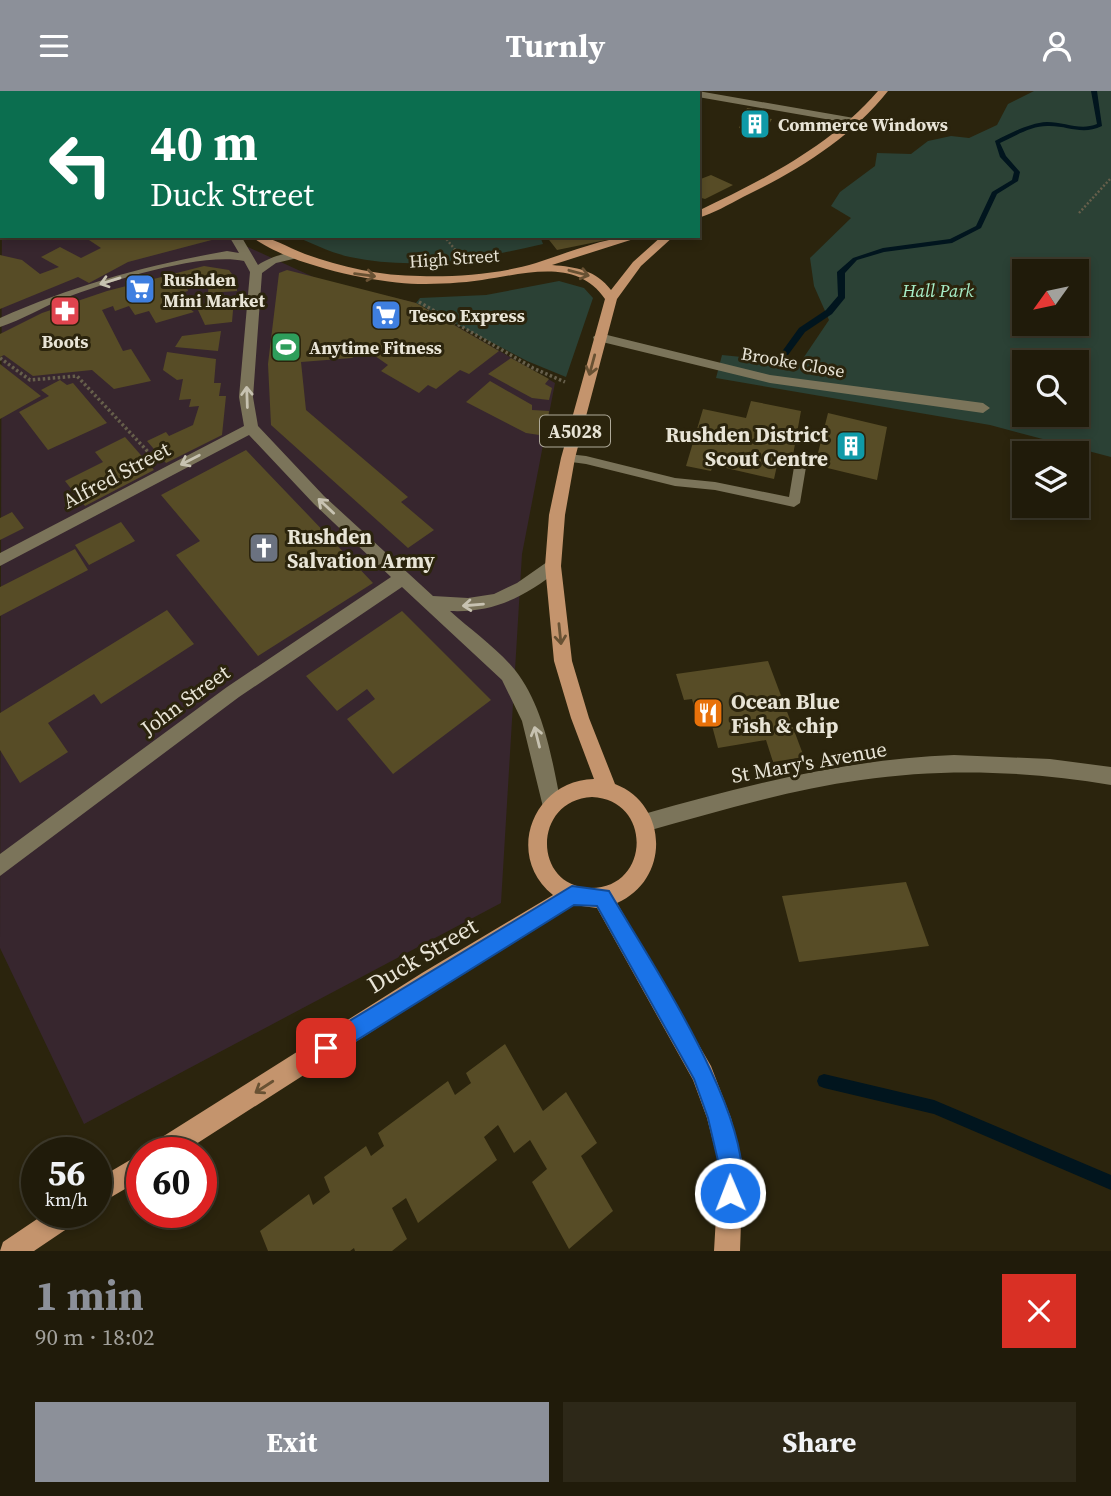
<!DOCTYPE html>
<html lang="en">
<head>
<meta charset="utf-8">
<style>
  :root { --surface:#201b0a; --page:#2d2818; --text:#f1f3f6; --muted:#a2a19c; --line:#3d392b; --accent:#8c9099 }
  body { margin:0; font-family:"Source Serif 4",serif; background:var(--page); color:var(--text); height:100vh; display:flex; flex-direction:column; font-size:26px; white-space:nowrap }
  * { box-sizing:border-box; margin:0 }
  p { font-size:23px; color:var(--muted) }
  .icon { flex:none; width:38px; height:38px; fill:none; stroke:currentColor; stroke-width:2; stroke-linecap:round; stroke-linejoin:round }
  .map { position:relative; height:1160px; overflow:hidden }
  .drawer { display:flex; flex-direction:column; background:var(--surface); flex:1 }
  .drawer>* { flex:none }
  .top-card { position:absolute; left:0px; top:0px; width:700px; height:147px; box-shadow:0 4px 10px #0003,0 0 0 2px var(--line); background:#0b6e4f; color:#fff; overflow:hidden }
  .needle { width:46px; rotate:237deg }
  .fabs { position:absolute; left:1012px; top:168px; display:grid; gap:14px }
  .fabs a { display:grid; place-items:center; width:77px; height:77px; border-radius:0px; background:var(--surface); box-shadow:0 4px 10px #0003,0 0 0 2px var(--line); font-size:35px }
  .speed { position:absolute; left:21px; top:1046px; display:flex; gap:14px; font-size:35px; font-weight:700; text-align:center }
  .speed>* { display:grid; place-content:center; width:91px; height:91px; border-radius:50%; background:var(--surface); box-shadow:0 4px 10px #0003,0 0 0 2px var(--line); line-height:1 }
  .speed small { font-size:18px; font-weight:400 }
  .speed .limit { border:10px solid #d22; background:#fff; color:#111 }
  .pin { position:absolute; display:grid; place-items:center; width:60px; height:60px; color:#fff; margin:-30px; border-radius:14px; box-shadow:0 4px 10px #0006 }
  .me { position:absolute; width:77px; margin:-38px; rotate:359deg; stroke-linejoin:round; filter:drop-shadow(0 0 5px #0008) }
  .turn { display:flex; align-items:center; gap:24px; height:147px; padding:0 35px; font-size:32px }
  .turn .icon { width:91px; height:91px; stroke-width:2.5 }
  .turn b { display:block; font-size:49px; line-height:60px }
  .round { display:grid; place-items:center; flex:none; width:74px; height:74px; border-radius:0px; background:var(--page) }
  .summary { display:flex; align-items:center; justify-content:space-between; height:119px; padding:0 35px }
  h1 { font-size:42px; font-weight:700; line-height:52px; color:var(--accent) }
  .button { display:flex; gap:14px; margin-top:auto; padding:14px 35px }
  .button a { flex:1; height:80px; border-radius:0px; background:var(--accent); color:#fff; font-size:28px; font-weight:700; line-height:80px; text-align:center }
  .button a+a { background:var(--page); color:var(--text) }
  header { display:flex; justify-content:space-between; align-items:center; height:91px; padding:0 35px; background:var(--accent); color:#fff; font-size:32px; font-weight:700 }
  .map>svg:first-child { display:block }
  .commercial { fill:#37262e }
  .green { fill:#2b4135; fill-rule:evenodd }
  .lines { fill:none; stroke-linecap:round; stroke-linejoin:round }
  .stream { fill:#01151e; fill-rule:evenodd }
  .building { fill:#574c26 }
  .path-far1 { stroke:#665f4b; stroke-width:2.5; stroke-dasharray:2 2; stroke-linecap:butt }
  .path { stroke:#665f4b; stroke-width:3.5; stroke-dasharray:2.5 2.5; stroke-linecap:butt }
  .service { fill:#7b745a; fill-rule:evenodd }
  .minor { fill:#7b745a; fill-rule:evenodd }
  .tertiary { fill:#7b745a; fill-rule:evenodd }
  .primary { fill:#c4946d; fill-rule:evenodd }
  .oneway { stroke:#685133 }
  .oneway2 { stroke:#c7c2b1 }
  .route { fill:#1a73e8; stroke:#114b97; stroke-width:2 }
  .labels { text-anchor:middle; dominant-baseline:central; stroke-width:6; stroke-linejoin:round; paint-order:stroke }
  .far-poi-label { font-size:18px; font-weight:bold; fill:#e8e4d6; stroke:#2b240d; text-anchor:start }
  .far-street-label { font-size:18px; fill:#e8e4d6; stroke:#2b240d }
  .far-park-label { font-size:18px; font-style:italic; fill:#a7edc7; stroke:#2b240d }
  .shield { fill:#2b240d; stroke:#afaa9a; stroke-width:2 }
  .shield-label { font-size:19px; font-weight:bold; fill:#e8e4d6 }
  .poi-label { font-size:21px; font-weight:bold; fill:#e8e4d6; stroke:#2b240d; text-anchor:start }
  .street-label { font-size:21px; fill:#e8e4d6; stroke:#2b240d }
  .near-street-label { font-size:24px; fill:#e8e4d6; stroke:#2b240d }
</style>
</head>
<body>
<header><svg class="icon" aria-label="menu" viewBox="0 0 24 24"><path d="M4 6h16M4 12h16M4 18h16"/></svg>Turnly<svg class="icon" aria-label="person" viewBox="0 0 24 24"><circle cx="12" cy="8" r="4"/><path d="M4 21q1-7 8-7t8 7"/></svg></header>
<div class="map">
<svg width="1111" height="1160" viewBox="0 0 1111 1160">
  <rect width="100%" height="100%" fill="#2b240d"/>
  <path class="commercial" d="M2 87V145H224L320 189 416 212 555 292 522 463 501 812 84 1033 0 857Z"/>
  <path class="green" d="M1034 0H1111V366L990 334 716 287 722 264 800 272 829 229 814 195 810 167 851 127 831 115 840 101 875 75 877 62 911 63 928 50 951 45 969 47 997 34 1008 13ZM1024 180H1076V233H1024ZM1024 271H1076V324H1024Z
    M294 145H540L543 153C479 168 415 180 350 166 331 162 312 152 294 145Z
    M559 190 584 197 593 207 566 286 527 270 416 212 420 207 486 204Z"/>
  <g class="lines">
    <path class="stream" d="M1091 0H1097L1102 35C1081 45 1068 34 1047 35 1031 35 1015 45 1000 52L1006 65 1020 81 1018 90 997 103 981 137 952 152 884 161 857 169 845 182V207L832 223 805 241 788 264H782L781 262 799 237 826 219 838 205 837 181 853 167 883 157 950 148 976 135 992 101 1012 89 1014 81 1000 66 995 50C1011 42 1029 32 1047 31 1065 31 1080 40 1097 33Z
      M824 983 934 1009 1111 1084V1099L934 1023 824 997 819 995 817 990 819 985Z"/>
  </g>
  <path class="building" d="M747 17 769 21 764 27 772 28 764 42 739 37Z
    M711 84 733 94 705 108 698 106V89Z
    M83 145H223V146L128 171 89 192 78 186 0 218V164L22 169 40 183 59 176 41 166 60 156 81 167 101 157Z
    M546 145H609L611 148 557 159Z
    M204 175 229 179 237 190V200L208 202 209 190 186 194 188 200 171 204 194 221 156 232 149 220 135 224 129 215 115 220 113 215 102 219 123 260 131 258 151 290 114 298 92 279 33 285 4 264 0 266V243L42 222 107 200Z
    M287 179 416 212 499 260 469 283 460 279 436 298 428 294 419 302 381 280 388 274 365 258 352 267 301 271 306 319 408 406 401 411 434 439 408 457 271 334 268 273 279 182Z
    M234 208 232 231 205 234 198 219 205 218 207 210Z
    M221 240 218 260 175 256 182 245Z
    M167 261 216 268 214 292H221L219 305H226L222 344 166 372 147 350 166 341 169 345 193 334 199 315 189 316 191 308 179 309 183 288 177 289 163 279Z
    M511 267 549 288 545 293 552 297 549 309 532 307 488 283Z
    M0 273 41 305 0 328Z
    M60 289 67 294 73 292 107 332 48 359 19 321 49 305 41 299Z
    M490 290 532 314V319L549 320 546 345 526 342 466 311Z
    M751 310 801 320 793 364 780 361 774 388 713 374 711 380 686 375 703 318 746 327Z
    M828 322 887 336 877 389 815 374Z
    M125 346 154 379 85 415 65 390 103 371 95 361Z
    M246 359 373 492 258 565 176 464 200 450 161 404Z
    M12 421 24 437 0 449V427Z
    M121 431 135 450 89 474 75 454Z
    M75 458 88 479 0 525V496Z
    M167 519 194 553 101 613 94 603 48 632 68 661 20 692 0 659V622Z
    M402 520 491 609 393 683 347 628 375 608 367 598 337 620 306 585Z
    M768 570 804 666 773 671 766 649 718 657 711 631 699 633 692 608 684 609 676 583Z
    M906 791 929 855 799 871 782 805Z
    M505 953 543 1020 566 1001 597 1052 581 1065 613 1120 569 1158 532 1091 547 1078 530 1049 514 1062 498 1034 484 1046 497 1069 418 1132 406 1107 392 1117 407 1148 392 1160H355L354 1157 350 1160H268L260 1140 309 1103 313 1114 330 1101 324 1086 366 1055 371 1065 384 1055 378 1042 448 990 455 1004 471 992 466 982Z"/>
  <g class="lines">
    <path class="path-far1" d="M553 2 556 0
      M1079 122 1111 87
      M444 145 461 166"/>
    <path class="path" d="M419 211 533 277 565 291
      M0 267 30 289 77 285 152 365"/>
    <path class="service" d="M0 118 2 119V125L0 124Z
      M568 363 586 365 675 387 715 391 789 406 794 376 800 372 806 376 800 412 794 416 715 399 675 395 586 373 564 370V364Z"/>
    <path class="minor" d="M140 0H151L139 2Z
      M275 0H293L294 2H277Z
      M698 0 854 27 859 30 854 33 698 6V2H694Z
      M229 145H241L258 174C270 166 293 157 306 165L276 172 262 182 253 306 258 335 324 405 433 505 468 507 494 503 517 492 547 471H559L561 475 559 479C524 506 494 522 450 520 471 539 497 557 515 579 544 616 552 668 561 713L558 720 551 722 544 720 522 630 502 589 402 496 239 606 0 785V763L227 596 391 486 314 413 249 344 0 475V462L244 335 239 306 250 181 244 170C200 161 108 191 65 207 43 216 22 229 0 236V227C75 194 147 174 227 160L239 162Z
      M599 242 770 284 983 312 990 317 983 322 770 292 594 249 593 246Z
      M954 664 1050 668 1111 676V694C1029 680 944 677 861 689 788 699 716 721 644 741L637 739 634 732 637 725 644 723C747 694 847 668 954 664Z"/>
    <path class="tertiary" d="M0 3 2 4V11L0 10Z"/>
    <path class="primary" d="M878 0H888C850 48 797 80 743 106 728 114 714 122 698 127V120C765 88 829 56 878 0Z
      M0 72H2L0 79Z
      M251 145C271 145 286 156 305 163 342 176 381 185 420 185 457 186 500 183 536 172 571 161 606 145 643 145L552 174C576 176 596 179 611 199L633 171 662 145H674L641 175 617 208 575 367 565 424 561 475 572 570 589 627 615 693C669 714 670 789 617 812L711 975 731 1027 743 1074 740 1160H714L719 1074 707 1027 693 989 597 817 574 814 438 898 182 1062H148L151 1053 422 882 553 804C504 765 533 689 594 688L571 627 554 570 545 475 549 424 561 367 605 208C577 166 524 183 482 189 462 192 439 193 418 193 374 192 285 173 251 145ZM592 706C654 709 650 799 589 797 532 794 533 709 592 706Z
      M142 1062V1088L96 1115V1089Z
      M46 1122H81L77 1131 34 1160H0L3 1151Z"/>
  </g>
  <defs><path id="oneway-shaft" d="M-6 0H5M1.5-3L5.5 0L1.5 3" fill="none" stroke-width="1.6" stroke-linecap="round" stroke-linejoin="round" transform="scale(1.75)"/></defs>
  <g class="oneway">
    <use href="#oneway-shaft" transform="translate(579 182) rotate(15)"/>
    <use href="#oneway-shaft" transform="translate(365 184) rotate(7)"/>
    <use href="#oneway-shaft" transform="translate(592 274) rotate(105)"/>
    <use href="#oneway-shaft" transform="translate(560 543) rotate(84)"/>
    <use href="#oneway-shaft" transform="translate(264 996) rotate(147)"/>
  </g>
  <g class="oneway2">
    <use href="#oneway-shaft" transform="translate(110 190) rotate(163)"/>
    <use href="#oneway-shaft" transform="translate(247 306) rotate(-92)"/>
    <use href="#oneway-shaft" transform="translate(190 369) rotate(153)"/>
    <use href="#oneway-shaft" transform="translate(326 415) rotate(-137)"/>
    <use href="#oneway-shaft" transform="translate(473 514) rotate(175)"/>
    <use href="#oneway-shaft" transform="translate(537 646) rotate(-104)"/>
  </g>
  <path class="route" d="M572 795 609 800C645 862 766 1041 738 1110L730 1113 722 1110 718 1102 719 1074 708 1027 694 988 597 815 574 814 333 964 326 967 318 964 315 957 318 949Z"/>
  <defs>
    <g id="building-square" transform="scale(1.575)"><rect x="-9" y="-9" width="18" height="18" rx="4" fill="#0f9aa8" stroke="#2b240d"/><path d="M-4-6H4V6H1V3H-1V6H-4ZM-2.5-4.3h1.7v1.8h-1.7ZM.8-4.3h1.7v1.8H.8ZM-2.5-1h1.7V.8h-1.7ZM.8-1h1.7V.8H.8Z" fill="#fff"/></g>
    <g id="supermarket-square" transform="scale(1.575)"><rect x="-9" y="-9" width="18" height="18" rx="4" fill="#3f7fe0" stroke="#2b240d"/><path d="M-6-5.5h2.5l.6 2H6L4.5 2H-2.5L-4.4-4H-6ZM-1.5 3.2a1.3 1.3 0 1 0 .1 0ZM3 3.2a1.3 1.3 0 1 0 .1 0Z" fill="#fff"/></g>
    <g id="pharmacy-square" transform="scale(1.575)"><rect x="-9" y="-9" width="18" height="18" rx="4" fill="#e0444e" stroke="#2b240d"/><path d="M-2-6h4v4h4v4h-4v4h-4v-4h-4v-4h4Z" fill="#fff"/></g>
    <g id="stadium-square" transform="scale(1.575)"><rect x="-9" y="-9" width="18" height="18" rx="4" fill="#2e9e5b" stroke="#2b240d"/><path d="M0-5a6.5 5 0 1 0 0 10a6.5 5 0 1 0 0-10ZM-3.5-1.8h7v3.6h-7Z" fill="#fff"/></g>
    <g id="church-square" transform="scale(1.575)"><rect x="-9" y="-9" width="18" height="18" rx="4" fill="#6b7280" stroke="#2b240d"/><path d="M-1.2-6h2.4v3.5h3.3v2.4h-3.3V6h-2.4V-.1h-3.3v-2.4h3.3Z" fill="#fff"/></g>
    <g id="restaurant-square" transform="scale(1.575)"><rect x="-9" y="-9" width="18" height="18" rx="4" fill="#e8710a" stroke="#2b240d"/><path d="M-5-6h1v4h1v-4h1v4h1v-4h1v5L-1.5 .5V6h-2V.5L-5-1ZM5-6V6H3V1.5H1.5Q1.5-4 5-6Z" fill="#fff"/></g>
  </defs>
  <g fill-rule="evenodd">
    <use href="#building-square" x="755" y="33"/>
    <use href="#supermarket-square" x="140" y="198"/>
    <use href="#pharmacy-square" x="65" y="220"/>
    <use href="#supermarket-square" x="386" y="224"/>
    <use href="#stadium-square" x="286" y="256"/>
    <use href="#building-square" x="851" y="355"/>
    <use href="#church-square" x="264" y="457"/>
    <use href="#restaurant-square" x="708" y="622"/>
  </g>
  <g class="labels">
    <g class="far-poi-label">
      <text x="778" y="33">Commerce Windows</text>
      <text x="163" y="188">Rushden<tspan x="163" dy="21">Mini Market</tspan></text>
      <text x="409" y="224">Tesco Express</text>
      <text x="65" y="250" text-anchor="middle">Boots</text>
      <text x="309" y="256">Anytime Fitness</text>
    </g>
    <g class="far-street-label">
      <text transform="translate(454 167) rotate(-4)">High Street</text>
      <text transform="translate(793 271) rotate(10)">Brooke Close</text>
    </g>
    <g class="far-park-label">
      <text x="938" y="199">Hall Park</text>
    </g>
    <rect class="shield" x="540" y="324.5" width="70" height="31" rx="5"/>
    <g class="shield-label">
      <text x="575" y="340">A5028</text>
    </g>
    <g class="poi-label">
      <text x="828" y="343" text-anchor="end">Rushden District<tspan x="828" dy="24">Scout Centre</tspan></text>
      <text x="287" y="445">Rushden<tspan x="287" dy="24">Salvation Army</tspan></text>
      <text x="731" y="610">Ocean Blue<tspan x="731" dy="24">Fish &amp; chip</tspan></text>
    </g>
    <g class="street-label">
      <text transform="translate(116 384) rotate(-28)">Alfred Street</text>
      <text transform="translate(185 609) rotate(-36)">John Street</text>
      <text transform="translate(809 671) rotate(-10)">St Mary's Avenue</text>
    </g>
    <g class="near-street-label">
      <text transform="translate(422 864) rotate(-31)">Duck Street</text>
    </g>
  </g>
</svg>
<div class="fabs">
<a><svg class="needle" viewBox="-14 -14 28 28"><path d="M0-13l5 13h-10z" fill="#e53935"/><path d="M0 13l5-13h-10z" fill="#a2a19c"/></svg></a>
<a><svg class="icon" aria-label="search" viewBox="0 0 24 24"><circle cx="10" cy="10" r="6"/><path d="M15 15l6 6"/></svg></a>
<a><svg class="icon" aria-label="layers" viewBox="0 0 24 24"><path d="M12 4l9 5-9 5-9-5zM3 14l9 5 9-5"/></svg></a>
</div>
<div class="speed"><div>56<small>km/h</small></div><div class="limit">60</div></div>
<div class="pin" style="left:326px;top:957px;background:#d93025"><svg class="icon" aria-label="arrive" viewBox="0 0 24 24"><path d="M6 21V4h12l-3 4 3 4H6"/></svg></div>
<svg class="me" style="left:730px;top:1102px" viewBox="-20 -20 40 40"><circle r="17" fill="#1a73e8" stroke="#fff" stroke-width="3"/><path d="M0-11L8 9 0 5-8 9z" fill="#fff"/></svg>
<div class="top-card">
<div class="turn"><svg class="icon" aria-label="left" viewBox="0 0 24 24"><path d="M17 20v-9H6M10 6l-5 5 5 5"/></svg><div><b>40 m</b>Duck Street</div></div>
</div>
</div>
<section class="drawer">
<div class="summary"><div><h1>1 min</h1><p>90 m · 18:02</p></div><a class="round" style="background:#d93025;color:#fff"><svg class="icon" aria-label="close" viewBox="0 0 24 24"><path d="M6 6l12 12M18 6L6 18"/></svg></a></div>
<div class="button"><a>Exit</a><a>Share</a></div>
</section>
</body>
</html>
